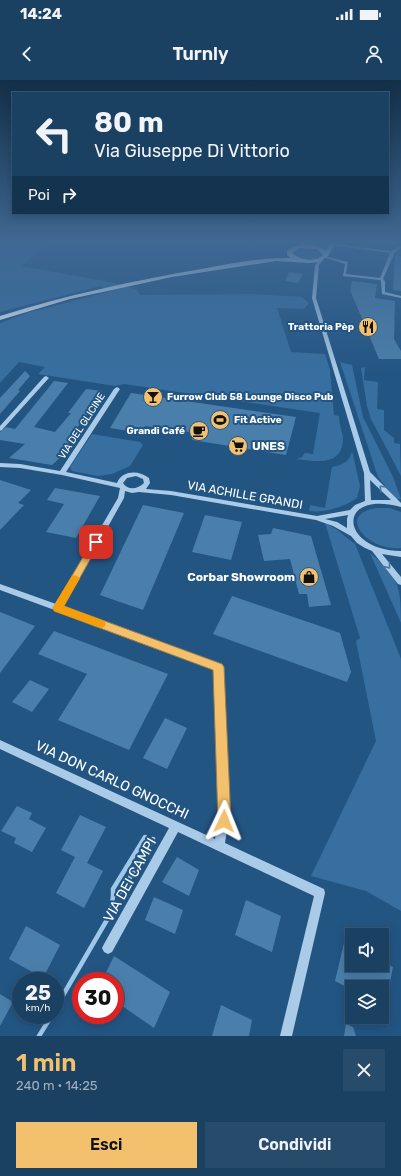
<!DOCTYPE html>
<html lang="it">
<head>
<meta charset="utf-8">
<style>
  :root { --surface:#1a4062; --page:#274b6b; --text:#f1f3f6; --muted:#9fafbe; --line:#385977; --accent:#f3c16d }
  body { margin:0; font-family:Rubik,sans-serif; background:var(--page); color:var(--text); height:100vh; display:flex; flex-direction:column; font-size:15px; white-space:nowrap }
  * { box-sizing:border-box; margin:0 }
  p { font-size:13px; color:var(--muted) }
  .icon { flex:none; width:22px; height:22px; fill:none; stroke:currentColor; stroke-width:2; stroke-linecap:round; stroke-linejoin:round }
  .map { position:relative; height:956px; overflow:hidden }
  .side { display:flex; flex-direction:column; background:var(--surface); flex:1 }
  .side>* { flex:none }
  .banner { position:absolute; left:12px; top:12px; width:377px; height:122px; border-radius:0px; box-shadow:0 2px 10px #0003,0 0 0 1px var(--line); background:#1a4062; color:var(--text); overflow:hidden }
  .fabs { position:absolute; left:345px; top:848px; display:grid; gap:8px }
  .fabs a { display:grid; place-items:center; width:44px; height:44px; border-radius:0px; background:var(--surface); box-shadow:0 2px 10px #0003,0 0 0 1px var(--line); font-size:20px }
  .speed { position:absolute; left:12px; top:892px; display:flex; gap:8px; font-size:20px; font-weight:700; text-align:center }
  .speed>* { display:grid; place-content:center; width:52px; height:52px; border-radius:50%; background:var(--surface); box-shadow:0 2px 10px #0003,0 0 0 1px var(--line); line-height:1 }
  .speed small { font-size:10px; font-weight:400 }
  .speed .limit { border:6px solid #d22; background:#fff; color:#111 }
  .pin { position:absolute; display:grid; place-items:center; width:34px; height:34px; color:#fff; margin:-17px; border-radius:8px; box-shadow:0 2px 6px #0006 }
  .me { position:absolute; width:44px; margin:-22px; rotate:2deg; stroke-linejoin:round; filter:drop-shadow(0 0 3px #0008) }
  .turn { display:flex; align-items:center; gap:14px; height:84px; padding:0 16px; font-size:18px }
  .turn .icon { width:52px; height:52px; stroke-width:2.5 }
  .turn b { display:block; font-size:28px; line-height:34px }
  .then { display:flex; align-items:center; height:38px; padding:0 16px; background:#0003; gap:8px; font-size:15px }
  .round { display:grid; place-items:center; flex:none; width:42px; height:42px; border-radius:0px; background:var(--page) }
  .overview { display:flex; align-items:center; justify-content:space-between; height:68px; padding:0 16px }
  h1 { font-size:24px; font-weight:600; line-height:30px; color:var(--accent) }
  .action { display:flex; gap:8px; margin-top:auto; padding:8px 16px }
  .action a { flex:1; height:46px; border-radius:0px; background:var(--accent); color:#111; font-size:16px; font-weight:600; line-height:46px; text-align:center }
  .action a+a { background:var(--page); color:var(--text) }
  .status { display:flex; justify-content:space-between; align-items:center; height:28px; padding:0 20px; background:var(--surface); direction:ltr }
  .status svg { height:11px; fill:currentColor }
  header { display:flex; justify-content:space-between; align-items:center; height:52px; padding:0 16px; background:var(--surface); font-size:18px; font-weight:600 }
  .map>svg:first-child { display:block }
  .green { fill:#376fa0 }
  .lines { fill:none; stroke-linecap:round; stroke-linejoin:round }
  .stream { stroke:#9ec7e9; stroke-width:4.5 }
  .building { fill:#4b7fab }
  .minor-tunnel { stroke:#446e96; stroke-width:4; stroke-dasharray:4 2; stroke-linecap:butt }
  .minor { fill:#aacbe8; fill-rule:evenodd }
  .major { fill:#edf5fe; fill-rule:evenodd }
  .oneway { stroke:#4c78a1 }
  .route { fill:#f3c16d; stroke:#9e7d47 }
  .slow { fill:#f59e0b }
  .labels { text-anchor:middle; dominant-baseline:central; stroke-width:4; stroke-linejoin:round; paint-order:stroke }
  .far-poi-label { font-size:10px; font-weight:bold; fill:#fff; stroke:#235583; text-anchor:end }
  .far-street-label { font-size:10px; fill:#fff; stroke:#235583 }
  .poi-label { font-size:12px; font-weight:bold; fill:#fff; stroke:#235583; text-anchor:start }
  .street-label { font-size:12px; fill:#fff; stroke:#235583 }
  .near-street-label { font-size:14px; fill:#fff; stroke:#235583 }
</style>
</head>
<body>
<div class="status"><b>14:24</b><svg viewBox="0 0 49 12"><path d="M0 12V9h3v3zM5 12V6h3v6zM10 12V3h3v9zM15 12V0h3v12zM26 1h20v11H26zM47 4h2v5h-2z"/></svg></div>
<header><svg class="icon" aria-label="back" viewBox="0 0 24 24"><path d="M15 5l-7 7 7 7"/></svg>Turnly<svg class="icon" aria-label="person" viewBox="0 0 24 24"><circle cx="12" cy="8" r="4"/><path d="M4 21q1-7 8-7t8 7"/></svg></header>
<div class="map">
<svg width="401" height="956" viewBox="0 0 401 956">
  <rect width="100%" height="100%" fill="#235583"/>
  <path class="green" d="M0 162H51L21 186 115 203 136 209 140 215 253 214 302 217 309 223 304 229 277 228 291 272 325 274 330 290 334 335 339 336C339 344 342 350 343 358 343 386 317 382 297 379L302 377 305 373 313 374 320 333 124 304 115 306 38 294 45 287 19 282 0 303V243L27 233 111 211 100 206 0 232Z
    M300 168 318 170 322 176C314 182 301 180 293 174V172Z
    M340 282 352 285 363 337 393 397 401 419H396L378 397Z
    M365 287 364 300 378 302 377 329 384 330V350L394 358V363L400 364 401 396 371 339 367 326 361 288Z
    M92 354 140 362 143 365 130 386 112 394 98 396 72 391 70 387Z
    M352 371 360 406 357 418C344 427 325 433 309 431L310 425 325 428 332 387C342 385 350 382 352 371Z
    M376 428H389L401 432V468C369 472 335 435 376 428Z
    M325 443 336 449 355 464 401 579V831L366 811 311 796 376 661 356 561 360 558Z
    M370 473C399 496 401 507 401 543Z"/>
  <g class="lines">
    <path class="stream" d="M113 816V809L145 757
      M55 929 111 833 113 816 122 811 153 759
      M39 956 52 935"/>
  </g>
  <path class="building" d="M395 176H401V211L393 210Z
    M289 192 303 194 298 203 285 201Z
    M352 201 377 204 375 218 395 221 394 259 401 271V279H379L350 210Z
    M25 291 30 296 18 310 20 311 0 334V318Z
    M54 301 68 303 34 347 55 352 71 333H68L86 309 102 311 89 329H92L71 355 74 356 62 372 65 373 52 385 9 378 25 364 0 360V352L6 347 15 349Z
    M131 313 296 337 286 375 192 360 195 353 145 346 141 353 110 348Z
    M0 400 31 410 18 423 24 425 0 450Z
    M55 408 100 416 76 458 46 452 64 424 47 420Z
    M143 425 184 433 143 530 100 515Z
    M205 435 242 442 231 480 192 472Z
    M273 448 311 456 331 525 309 527 307 514H299L290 479 264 481 258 455 271 454Z
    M232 516 340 553 351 592 347 602 213 554Z
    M0 532 35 546 0 593Z
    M54 551 168 594 129 670 58 640 87 594 38 574Z
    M30 600 49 609 32 632 12 622Z
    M165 638 187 648 167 689 143 678Z
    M17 726 32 733 29 739 46 748 32 772 14 763 16 758 1 751Z
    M80 735 106 747 87 783 103 791 84 828 56 813 75 777 61 770Z
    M177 777 199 790 189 816 162 802Z
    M154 817 183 830 175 854 145 840Z
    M246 820 281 836 272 872 235 855Z
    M26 846 60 865 43 898 9 879Z
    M344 863 352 867V885H382V882L393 887 389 907H352V910L335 901Z
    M114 876 170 912 154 948 115 921V901H102Z
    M0 914 13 922 0 946Z
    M221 925 252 940 249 956H212Z
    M346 944 353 947 356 956H344Z"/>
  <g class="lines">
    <path class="minor-tunnel" d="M322 163 338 165"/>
    <path class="minor" d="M296 162H300L312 167 309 168Z
      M311 162H319L324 163 322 164Z
      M338 164 391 171 401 166V168L395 172 383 199 385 201V212L401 216V218L382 214 381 201 380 200 343 196 345 184 323 177 325 176 348 182 346 194 380 198 390 173 337 166Z
      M321 178 324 179 319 185 316 218 370 392 401 423V427C336 409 339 470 401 471V477L382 474 401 497V505L398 504 372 471 365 468 357 463 351 456 333 446 316 440 171 415 139 412 132 413 125 411 124 418 63 527 222 584 223 587 230 731 225 763 324 809 325 813 292 956H280L314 816 178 752 112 872 108 874 104 872 102 868 104 864 169 748 0 669V660L215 759 220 731 215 589 0 510V504L56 524 118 418 120 408 62 395 20 388 0 387V383L20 384 60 391 114 309 117 307 120 309 66 392 117 403C122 390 139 390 149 398L150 403 146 409 171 411 317 436 350 430 355 425 365 421 364 393 312 218 315 185ZM136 396 143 399 144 403C138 409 128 411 123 403L127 398ZM370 400 391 420H371ZM348 435 347 439V448L337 442 325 439Z
      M46 296 49 298 48 299 2 350 0 351V346L44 297Z"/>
    <path class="major" d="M330 162H336L328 176 319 182 309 183 276 181 172 197 70 219 0 240V236C66 215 133 201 201 189 231 184 261 177 291 178L287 175V171C298 163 315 162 326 171ZM300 168 317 169 323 175C315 183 302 180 293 174V172Z"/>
  </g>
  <defs><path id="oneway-chevron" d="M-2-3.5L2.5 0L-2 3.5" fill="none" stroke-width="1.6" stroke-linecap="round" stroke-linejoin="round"/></defs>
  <g class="oneway">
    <use href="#oneway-chevron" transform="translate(382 408) rotate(-135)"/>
    <use href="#oneway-chevron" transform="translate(388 486) rotate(51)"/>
  </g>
  <linearGradient id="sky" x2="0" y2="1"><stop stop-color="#132f48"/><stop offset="0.55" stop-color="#3f6893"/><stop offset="1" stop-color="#3f6893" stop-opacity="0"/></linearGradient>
  <rect width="401" height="295" fill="url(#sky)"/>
  <path class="route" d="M96 459 100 462 64 526 222 584 224 587 231 741 229 746 224 748 220 746 218 741 213 590 54 531 53 528 93 460Z"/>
  <path class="slow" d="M75 495 80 498 64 526 104 541 106 544 104 547 101 548 54 531 53 528 54 525 72 496Z"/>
  <defs>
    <g id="restaurant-disc" transform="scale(1)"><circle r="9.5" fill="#f3c16d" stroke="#235583"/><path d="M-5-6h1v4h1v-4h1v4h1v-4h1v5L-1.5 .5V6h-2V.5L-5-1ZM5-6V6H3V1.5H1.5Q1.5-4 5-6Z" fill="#111"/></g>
    <g id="bar-disc" transform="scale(1)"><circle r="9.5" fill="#f3c16d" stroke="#235583"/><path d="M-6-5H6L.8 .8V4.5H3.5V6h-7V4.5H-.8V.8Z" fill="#111"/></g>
    <g id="stadium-disc" transform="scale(1)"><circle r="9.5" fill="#f3c16d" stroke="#235583"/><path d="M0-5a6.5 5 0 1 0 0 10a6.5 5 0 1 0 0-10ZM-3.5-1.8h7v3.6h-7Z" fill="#111"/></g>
    <g id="cafe-disc" transform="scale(1)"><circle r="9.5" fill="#f3c16d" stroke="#235583"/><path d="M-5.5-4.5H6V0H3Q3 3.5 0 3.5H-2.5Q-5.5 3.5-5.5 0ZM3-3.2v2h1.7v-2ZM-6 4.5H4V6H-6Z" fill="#111"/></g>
    <g id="supermarket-disc" transform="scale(1)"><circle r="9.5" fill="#f3c16d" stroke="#235583"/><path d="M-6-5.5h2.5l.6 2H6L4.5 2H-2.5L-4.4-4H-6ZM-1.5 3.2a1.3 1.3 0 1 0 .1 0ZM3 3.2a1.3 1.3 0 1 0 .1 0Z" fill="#111"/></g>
    <g id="shop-disc" transform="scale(1)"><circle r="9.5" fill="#f3c16d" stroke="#235583"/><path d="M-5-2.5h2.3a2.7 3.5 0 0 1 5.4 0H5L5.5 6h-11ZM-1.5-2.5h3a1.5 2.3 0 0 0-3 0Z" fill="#111"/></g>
  </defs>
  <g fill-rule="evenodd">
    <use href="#restaurant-disc" x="368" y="247"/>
    <use href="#bar-disc" x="153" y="317"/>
    <use href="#stadium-disc" x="220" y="340"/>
    <use href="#cafe-disc" x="199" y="351"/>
    <use href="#supermarket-disc" x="238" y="366"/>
    <use href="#shop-disc" x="309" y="497"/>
  </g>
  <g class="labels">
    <g class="far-poi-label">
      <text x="354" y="247">Trattoria Pèp</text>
      <text x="167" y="317" text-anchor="start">Furrow Club 58 Lounge Disco Pub</text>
      <text x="234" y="340" text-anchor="start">Fit Active</text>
      <text x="185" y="351">Grandi Café</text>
    </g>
    <g class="far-street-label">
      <text transform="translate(82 346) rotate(-57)">VIA DEL GLICINE</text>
    </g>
    <g class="poi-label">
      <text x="252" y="366">UNES</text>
      <text x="295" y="497" text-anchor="end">Corbar Showroom</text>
    </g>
    <g class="street-label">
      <text transform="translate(245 415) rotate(10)">VIA ACHILLE GRANDI</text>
    </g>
    <g class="near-street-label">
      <text transform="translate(112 700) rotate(25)">VIA DON CARLO GNOCCHI</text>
      <text transform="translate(130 800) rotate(-61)">VIA DEI CAMPI</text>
    </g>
  </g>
</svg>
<div class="fabs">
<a><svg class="icon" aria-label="sound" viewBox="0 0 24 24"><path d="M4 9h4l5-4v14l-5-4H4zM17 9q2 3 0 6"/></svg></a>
<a><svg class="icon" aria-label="layers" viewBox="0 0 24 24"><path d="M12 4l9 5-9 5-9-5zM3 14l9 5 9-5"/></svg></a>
</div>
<div class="speed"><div>25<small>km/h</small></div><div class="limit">30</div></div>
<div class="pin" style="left:96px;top:462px;background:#d93025"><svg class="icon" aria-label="arrive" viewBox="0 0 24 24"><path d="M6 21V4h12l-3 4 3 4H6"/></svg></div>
<svg class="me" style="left:224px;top:741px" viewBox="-20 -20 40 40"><path d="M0-17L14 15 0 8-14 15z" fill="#f3c16d" stroke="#fff" stroke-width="4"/></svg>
<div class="banner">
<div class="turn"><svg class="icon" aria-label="left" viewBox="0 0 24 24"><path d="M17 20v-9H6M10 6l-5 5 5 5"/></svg><div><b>80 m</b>Via Giuseppe Di Vittorio</div></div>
<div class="then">Poi<svg class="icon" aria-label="right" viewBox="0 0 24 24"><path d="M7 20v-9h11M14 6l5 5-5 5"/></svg></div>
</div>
</div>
<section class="side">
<div class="overview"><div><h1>1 min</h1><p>240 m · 14:25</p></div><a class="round"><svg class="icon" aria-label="close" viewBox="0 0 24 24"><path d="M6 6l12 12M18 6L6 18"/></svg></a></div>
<div class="action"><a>Esci</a><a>Condividi</a></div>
</section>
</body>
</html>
